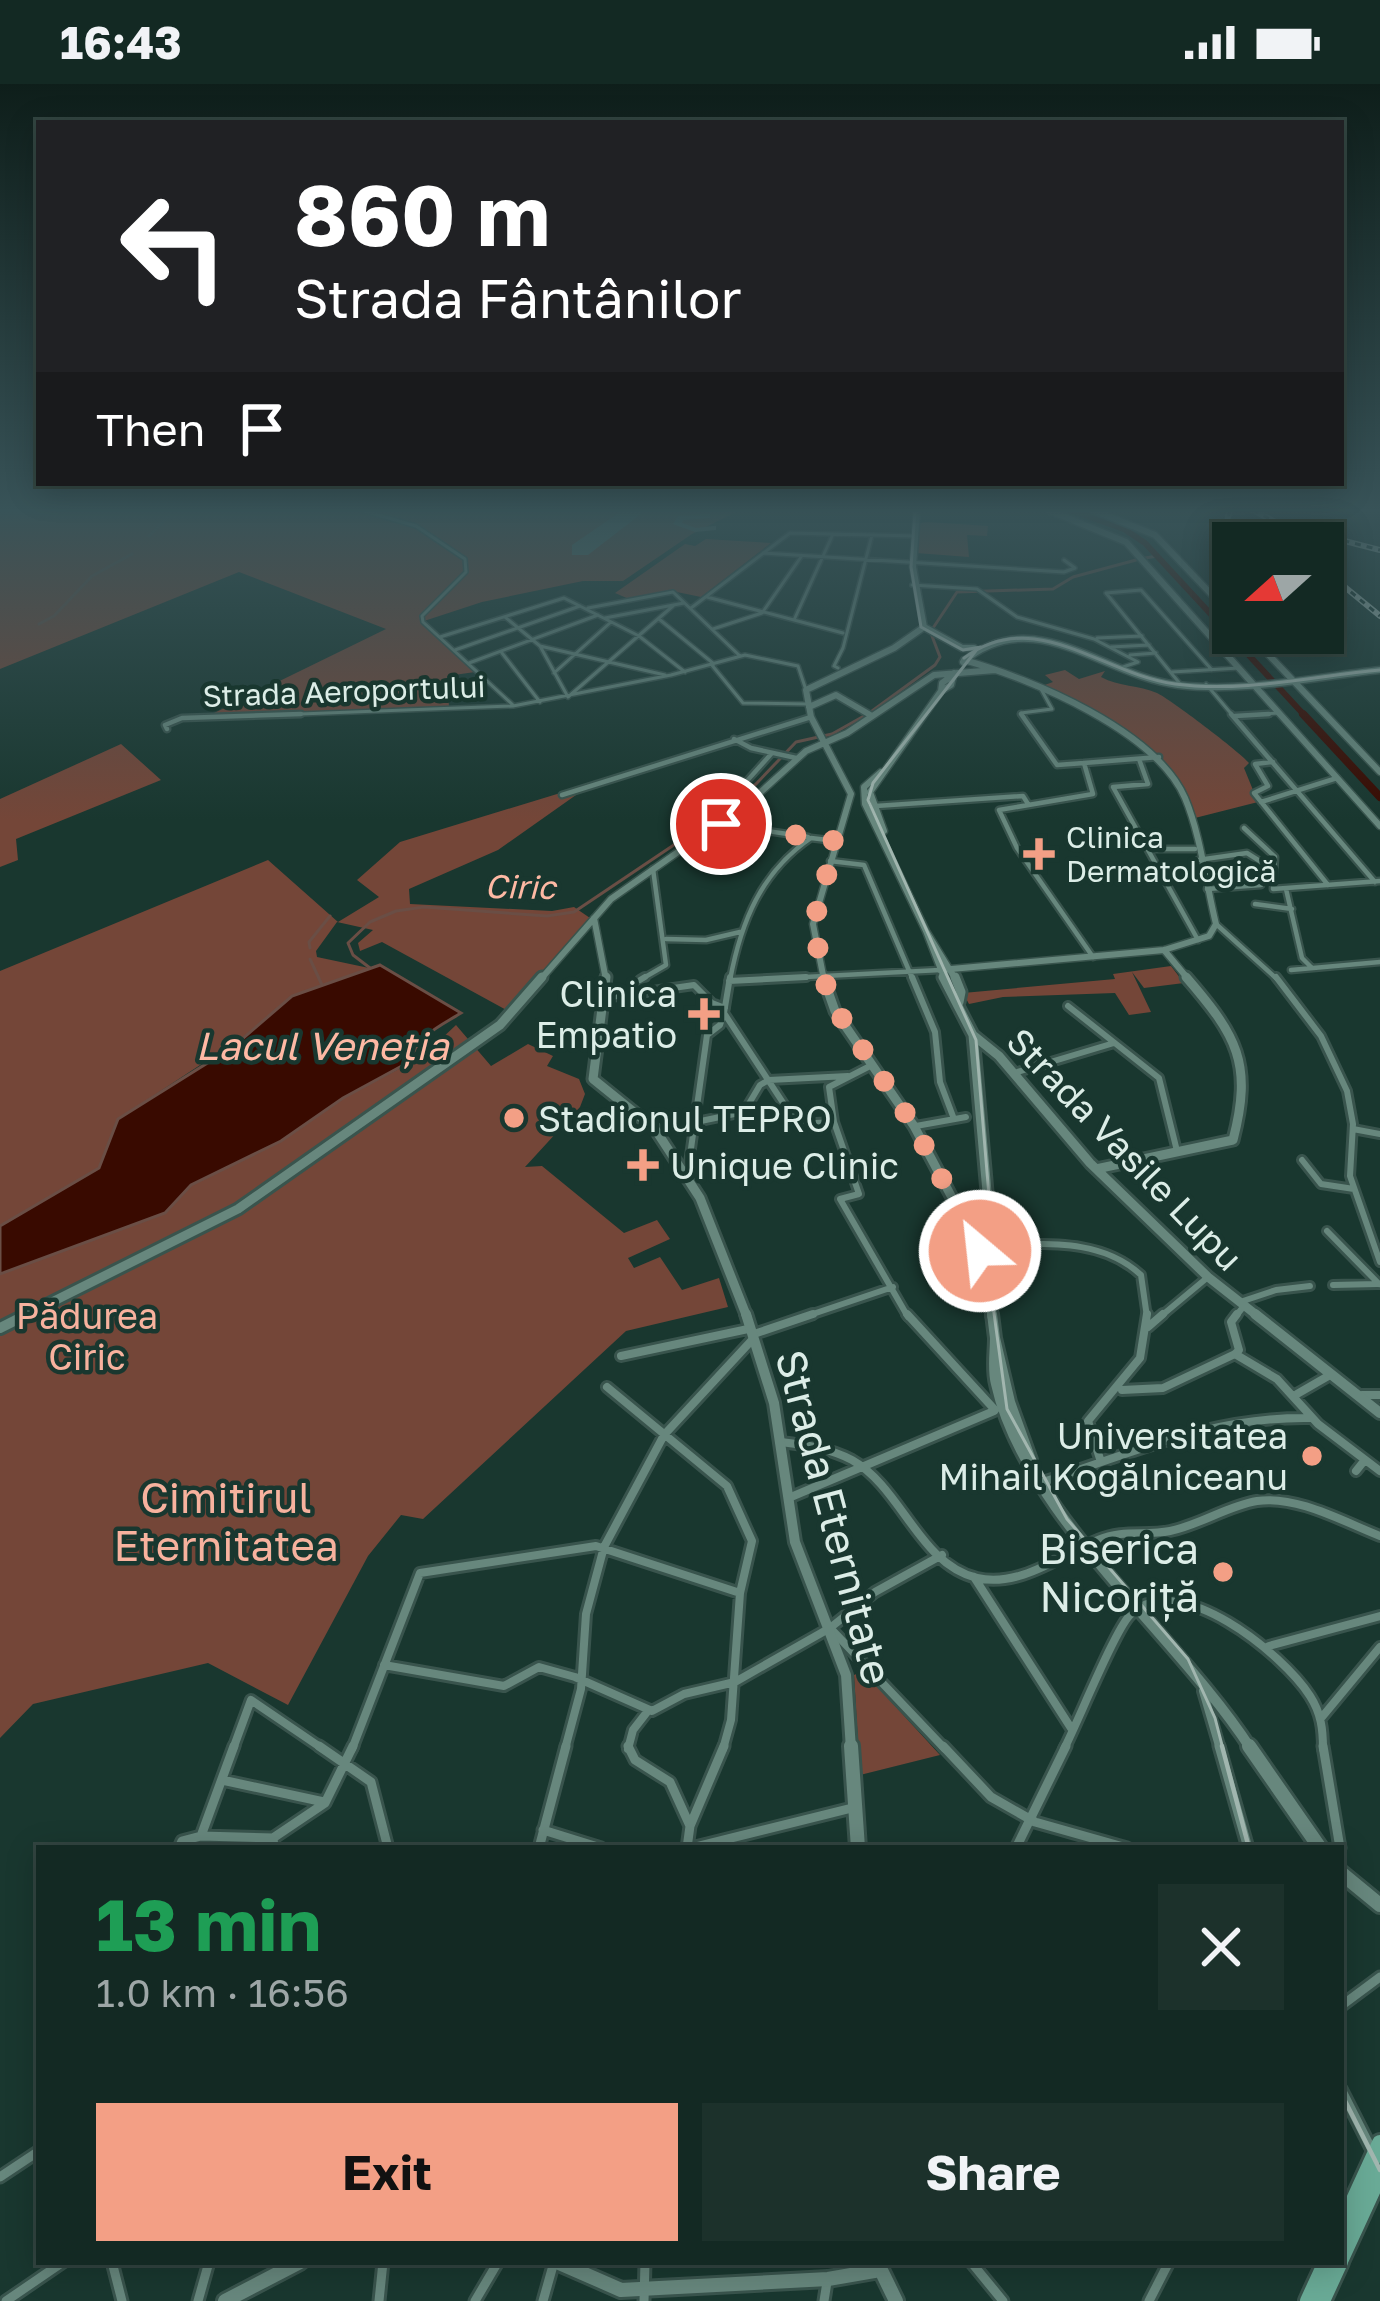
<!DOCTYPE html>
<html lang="en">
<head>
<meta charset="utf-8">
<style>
  :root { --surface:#132923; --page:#1c312b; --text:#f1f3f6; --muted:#9da6a6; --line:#324541; --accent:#f39f85 }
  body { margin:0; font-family:"Golos Text",sans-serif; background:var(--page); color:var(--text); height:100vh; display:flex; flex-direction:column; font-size:45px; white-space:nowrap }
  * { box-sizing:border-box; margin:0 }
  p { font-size:39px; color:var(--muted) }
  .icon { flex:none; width:66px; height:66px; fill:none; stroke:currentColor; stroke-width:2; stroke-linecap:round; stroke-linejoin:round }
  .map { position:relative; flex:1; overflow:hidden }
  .panel { position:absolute; left:36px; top:1761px; width:1308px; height:420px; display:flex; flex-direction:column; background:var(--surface); border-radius:0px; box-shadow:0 6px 30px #0003,0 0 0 3px var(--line) }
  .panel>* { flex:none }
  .hud { position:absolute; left:36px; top:36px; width:1308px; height:366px; border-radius:0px; box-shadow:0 6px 30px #0003,0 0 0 3px var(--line); background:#202124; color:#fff; overflow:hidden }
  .needle { width:78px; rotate:249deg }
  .tools { position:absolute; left:1212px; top:438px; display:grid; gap:24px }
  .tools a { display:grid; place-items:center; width:132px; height:132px; border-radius:0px; background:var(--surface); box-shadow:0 6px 30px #0003,0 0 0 3px var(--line); font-size:60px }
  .pin { position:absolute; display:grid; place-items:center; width:102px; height:102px; color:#fff; margin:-51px; border:6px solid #fff; border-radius:50%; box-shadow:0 3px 12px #0007 }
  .me { position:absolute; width:132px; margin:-66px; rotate:332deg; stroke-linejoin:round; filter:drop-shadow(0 0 9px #0008) }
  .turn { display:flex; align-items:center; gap:42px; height:252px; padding:0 60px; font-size:54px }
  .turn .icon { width:156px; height:156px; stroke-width:2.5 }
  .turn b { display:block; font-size:84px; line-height:102px }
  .then { display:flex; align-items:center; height:114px; padding:0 60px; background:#0003; gap:24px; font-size:45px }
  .round { display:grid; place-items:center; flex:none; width:126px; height:126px; border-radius:0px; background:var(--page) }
  .summary { display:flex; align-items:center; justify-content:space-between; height:204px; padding:0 60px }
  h1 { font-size:72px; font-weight:700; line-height:90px; color:#1e9e55 }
  .cta { display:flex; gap:24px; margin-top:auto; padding:24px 60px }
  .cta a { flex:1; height:138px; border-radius:0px; background:var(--accent); color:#111; font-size:48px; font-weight:700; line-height:138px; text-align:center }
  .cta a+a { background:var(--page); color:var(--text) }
  .status { display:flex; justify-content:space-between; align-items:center; height:84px; padding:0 60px; background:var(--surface); direction:ltr }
  .status svg { height:33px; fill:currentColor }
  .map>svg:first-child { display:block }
  .green { fill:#744638 }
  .water { fill:#390a00; stroke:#6a4e45; stroke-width:3 }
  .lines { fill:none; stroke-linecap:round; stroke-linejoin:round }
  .stream { stroke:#6a4e45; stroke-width:3 }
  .river-far1 { stroke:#390a00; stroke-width:6 }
  .river { stroke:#390a00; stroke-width:8 }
  .taxiway { fill:#5d766f; fill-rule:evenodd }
  .runway { fill:#5d766f; fill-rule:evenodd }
  .street-far4-casing { stroke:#39544d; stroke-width:6 }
  .street-far3-casing { stroke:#39544d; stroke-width:9 }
  .street-far2-casing { stroke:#39544d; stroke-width:12 }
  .street-far1-casing { stroke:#39544d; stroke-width:14 }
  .street-casing { stroke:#39544d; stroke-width:15 }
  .secondary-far3-casing { stroke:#39544d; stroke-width:9 }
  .secondary-far2-casing { stroke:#39544d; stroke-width:15 }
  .secondary-far1-casing { stroke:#39544d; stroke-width:16 }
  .secondary-casing { stroke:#39544d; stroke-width:20 }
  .primary-casing { stroke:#39544d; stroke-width:22 }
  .street-far4 { stroke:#67877d; stroke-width:3 }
  .street-far3 { stroke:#67877d; stroke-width:4.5 }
  .street-far2 { stroke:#67877d; stroke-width:6 }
  .street-far1 { stroke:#67877d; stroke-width:8 }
  .street { stroke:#67877d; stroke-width:9 }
  .secondary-far3 { stroke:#67877d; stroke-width:6 }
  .secondary-far2 { stroke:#67877d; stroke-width:9 }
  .secondary-far1 { stroke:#67877d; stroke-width:10 }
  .secondary { stroke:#67877d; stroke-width:14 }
  .primary { stroke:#69aa96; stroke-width:16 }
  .tram-far1 { stroke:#a1b6af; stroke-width:3 }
  .tram { stroke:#a1b6af; stroke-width:4.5 }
  .rail-casing { stroke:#a1b6af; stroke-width:6 }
  .rail { stroke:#19372f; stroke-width:3; stroke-dasharray:6; stroke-linecap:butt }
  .route { stroke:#f39f85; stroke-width:21; stroke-dasharray:0 37.8 }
  .poi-dot { fill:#f39f85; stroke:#19372f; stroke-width:4.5 }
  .labels { text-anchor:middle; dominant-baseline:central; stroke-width:9; stroke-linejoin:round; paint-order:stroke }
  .far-street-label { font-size:30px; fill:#dcede7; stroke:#19372f }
  .far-poi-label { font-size:30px; fill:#dcede7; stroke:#19372f; text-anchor:start }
  .far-water-label { font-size:33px; font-style:italic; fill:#feb9a4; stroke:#19372f }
  .poi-label { font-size:36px; fill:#dcede7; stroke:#19372f; text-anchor:end }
  .street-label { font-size:36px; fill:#dcede7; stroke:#19372f }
  .park-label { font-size:36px; fill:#f7b29e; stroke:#19372f }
  .water-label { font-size:39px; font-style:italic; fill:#feb9a4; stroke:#19372f }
  .near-park-label { font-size:42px; fill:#f7b29e; stroke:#19372f }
  .near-street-label { font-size:42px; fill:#dcede7; stroke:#19372f }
  .near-poi-label { font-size:42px; fill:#dcede7; stroke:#19372f; text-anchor:end }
</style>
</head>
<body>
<div class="status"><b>16:43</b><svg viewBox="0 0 49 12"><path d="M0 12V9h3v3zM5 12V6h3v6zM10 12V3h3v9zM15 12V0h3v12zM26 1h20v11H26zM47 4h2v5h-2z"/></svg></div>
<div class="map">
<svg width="1380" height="2217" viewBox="0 0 1380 2217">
  <rect width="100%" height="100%" fill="#19372f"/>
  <path class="green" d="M0 426H740L692 450 623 497H583L482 518 421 538 475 588 447 592 449 623 210 631 386 545 239 488 0 585Z
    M919 439 928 438 988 442 987 452 967 451 969 473 916 469Z
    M706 455 771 459 701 513 672 507 629 515 615 509 685 460 695 462Z
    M1065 586 1079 595 1105 587 1101 593C1119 603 1139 601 1157 609 1170 615 1240 668 1249 679L1244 684 1253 706 1250 709 1258 718 1191 735C1168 658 1104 639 1039 603L1053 598 1045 591Z
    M121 660 161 696 16 755 18 776 0 783V715Z
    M593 699 498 766 409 805 410 820 552 827 574 823 590 834 510 928 382 858 360 867 358 859 373 846 337 838 316 867 317 873 369 884 322 901 118 1035 100 1084 0 1142V887L268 776 338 838 379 813 357 796 400 758Z
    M1171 882 1184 899 1144 904 1132 888 1151 928 1129 931 1115 909 1003 913 969 920 963 909 1115 895 1113 890Z
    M456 941 491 982 528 960 553 972 547 982 579 995 585 1010 580 1023 525 1083 542 1082 624 1149 657 1136 670 1155 628 1174 634 1184 660 1173 682 1206 719 1194 728 1223 626 1247 423 1435 401 1431 368 1472 288 1621 208 1579 33 1620 0 1654V1190L165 1129 191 1101 281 1057 343 1014 422 973Z
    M863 1587 940 1671 860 1691 854 1591Z"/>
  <path class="water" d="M380 881 461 929C442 941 414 953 411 977L343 1014 281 1057 191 1101 165 1129 0 1190V1142L99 1084 118 1035 233 963 292 912Z"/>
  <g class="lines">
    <path class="stream" d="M149 452 175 426
      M1145 474 1158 472
      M39 540 54 532 92 492 132 470
      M933 544 957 508 1053 505 1073 493 1136 476
      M872 627 935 581 940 573 932 552
      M310 864 309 858 330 832
      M310 875 322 901
      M370 884 353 871 348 859 370 838 396 827 424 823 547 832 574 828 711 736 756 700 796 658 832 650 864 632"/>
    <path class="river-far1" d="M1070 426 1124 445 1145 459 1306 633"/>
    <path class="river" d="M1303 630 1380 713"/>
    <path class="taxiway" d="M710 430V434L683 436 682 439 696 444 713 442H716V446L695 448 673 440 678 432Z"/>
    <path class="runway" d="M623 426H646L588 471H572V461Z"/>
    <g class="street-far4-casing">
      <path id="street-far4" d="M361 426 416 442 465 475 466 488 422 532 423 538 513 621
        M763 469 1064 488 1075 484 1064 476
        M912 501 977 505 1017 533 1094 555 1138 578 1120 584
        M707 513 843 549
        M588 524 673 508 740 572
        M691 524 790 449 915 452
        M505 533 540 562 568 613 674 521
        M605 534 684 519
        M659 535 714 580
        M794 536 833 450
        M713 545 762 529 801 473
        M440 553 564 514 639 552 685 588
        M1097 554 1142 552
        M540 562 665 591
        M1111 563 1149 561
        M455 566 580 522
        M502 569 540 618
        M1130 571 1156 569
        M469 579 598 531
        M711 580 743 619 808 620
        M838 584 834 582 843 564 872 451
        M1172 588 1239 584
        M554 589 611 538
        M1206 600 1234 633
        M1181 601 1106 509 1141 506 1212 586
        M1235 632 1279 629
        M218 633 513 622 671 591 745 571 798 582 806 606
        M1024 633 1021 629 1052 625 1041 605"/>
    </g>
    <g class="street-far3-casing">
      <path id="street-far3" d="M1021 630 1057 681 1084 679
        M1231 630 1375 798
        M1235 632 1269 630
        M167 645 165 641 182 634 301 630
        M734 655 751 664 796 674
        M1139 675 1148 700 1113 703 1198 856
        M1273 678 1255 680 1268 702 1254 709 1328 801
        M731 694 746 698
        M710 708 726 714
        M562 711 811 633
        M1261 718 1337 694
        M876 722 1023 712 1028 720
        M688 723 705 730
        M720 740 808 753
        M685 744 746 698 772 669
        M1244 744 1275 773 1273 805 1380 797
        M1151 765H1195
        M1198 776 1247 769 1274 786
        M830 777 864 781 913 896
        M1207 805 1261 801
        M1286 805 1302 874 1311 883
        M1255 820 1292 825
        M1216 840 1278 896
        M666 855 706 856 740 848
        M1093 873 1017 764 999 726 1093 710 1084 679 1159 673
        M1291 886 1380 878
        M640 896 666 881 653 785
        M730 896C741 838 761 788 811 754L836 757
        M749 896 940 886"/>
    </g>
    <g class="street-far2-casing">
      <path id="street-far2" d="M730 893 724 929 797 1040 834 1038 859 1110 840 1115 908 1233
        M912 893 935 948 940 998 954 1035
        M1276 893 1321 952 1347 1007 1353 1040 1350 1092 1380 1178
        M640 896 645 893
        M729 897 806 893
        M604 914 694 901 712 919 725 924
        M1068 922 1159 994 1177 1067
        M1014 989 1114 959
        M696 1038 744 1028 760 1001 769 996 848 992
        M834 1038 829 1003 872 981
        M916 1042 966 1033
        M1353 1045 1380 1050
        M1302 1076 1321 1100 1354 1105
        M687 1093 707 951 720 941 724 929
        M1327 1147 1379 1200
        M986 1160C1039 1161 1099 1152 1141 1191L1147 1233
        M1333 1201 1377 1200
        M1240 1218 1276 1206 1310 1202
        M804 1233 893 1203
        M1160 1233 1208 1193
        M1235 1233 1244 1222"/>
    </g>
    <g class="street-far1-casing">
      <path id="street-far1" d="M907 1230 995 1326
        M1148 1243 1163 1230
        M754 1250 813 1230
        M1235 1270 1277 1295 1318 1340 1380 1387
        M621 1272 748 1245
        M607 1303 727 1402 752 1457 740 1509 731 1636 723 1665
        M1122 1306 1163 1304 1235 1270 1239 1266 1231 1238 1237 1230
        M1297 1310 1330 1291
        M1362 1311H1380
        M781 1358C806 1361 829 1364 852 1376 902 1404 919 1480 977 1494 1020 1504 1061 1471 1098 1456 1123 1445 1145 1452 1170 1447 1200 1441 1227 1422 1257 1417 1297 1411 1344 1438 1380 1452
        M1101 1378 1088 1337 1140 1274 1147 1230
        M1356 1387 1364 1377
        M1043 1398C1134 1368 1214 1332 1311 1334
        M791 1413 994 1327
        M974 1493 1071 1644
        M832 1546 945 1665
        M1269 1562 1380 1532
        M384 1581 504 1602 539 1583 575 1593 652 1627 684 1610 735 1598 830 1544 875 1508 942 1471
        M1203 1607 1220 1665
        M1322 1633 1380 1563
        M233 1665 251 1616 323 1665
        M352 1665 420 1489 596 1462 740 1509
        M565 1665 581 1605 586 1530 604 1463 664 1351 752 1256
        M628 1665 633 1646 647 1628
        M1064 1665C1077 1640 1115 1546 1130 1531 1178 1483 1284 1571 1310 1612 1321 1629 1323 1645 1323 1665"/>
    </g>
    <g class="street-casing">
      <path id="street" d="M319 1662 371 1698 388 1764
        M628 1662 635 1676 670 1698 690 1742
        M943 1662 991 1713 1035 1738 1127 1764
        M1219 1662 1248 1764
        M1323 1662 1340 1764
        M222 1696 324 1718
        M325 1719 353 1662
        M543 1746 601 1764
        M201 1752 273 1754
        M179 1764 182 1757 201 1752 234 1662
        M274 1764 273 1754 325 1719
        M539 1764 566 1662
        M687 1764 690 1742 724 1662
        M691 1764 856 1723
        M1016 1764 1066 1662
        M1341 1922 1380 1893
        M1341 2005 1372 2066
        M0 2093 39 2067
        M112 2178 122 2217
        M971 2178 1003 2217
        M6 2217 63 2178
        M198 2217 209 2178
        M379 2217 383 2178
        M475 2217 498 2178
        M543 2217 554 2178
        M644 2217 645 2178
        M824 2217 827 2198
        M1149 2217 1169 2178"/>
    </g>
    <g class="secondary-far3-casing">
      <path id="secondary-far3" d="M917 426 913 483 924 543 962 564H974
        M1048 426 1126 458 1380 742
        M1093 426 1155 451 1233 533
        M1248 549 1380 688
        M963 578C1034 518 1103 592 1178 601 1244 609 1314 593 1380 586
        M941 607 942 599 953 591
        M809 623 836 611 872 632
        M881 688 864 703 865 720 926 847 956 896
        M884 747 870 708 941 607 951 601 954 589
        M594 834 606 896
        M926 847 945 896
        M1164 866 1189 896
        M940 886 1164 866 1209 852 1216 840C1206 800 1201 752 1185 714 1156 647 1032 595 964 576
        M540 896 611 815 752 716 806 667 847 649 934 591 995 586
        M824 896 813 840 851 710 811 633 806 606 894 564 924 543"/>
    </g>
    <g class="secondary-far2-casing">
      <path id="secondary-far2" d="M606 893 593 995 655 1045 700 1114 747 1233
        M823 893 835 927 914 1042 975 1157 986 1160
        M943 893 973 951 999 972 1090 1079 1208 1193 1259 1233
        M955 893 961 908 959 918
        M973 951 989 1130 984 1171 992 1233
        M1096 1085 1233 1056C1253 979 1237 952 1186 893
        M22 1233 238 1125 500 941 542 893"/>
    </g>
    <g class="secondary-far1-casing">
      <path id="secondary-far1" d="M746 1230 774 1319 795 1458 846 1591 851 1665
        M992 1230 995 1254
        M1255 1230 1380 1329
        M0 1244 28 1230
        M1031 1376 1010 1318 995 1254C995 1269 992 1285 996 1300 1024 1429 1178 1552 1251 1665"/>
    </g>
    <g class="secondary-casing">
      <path id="secondary" d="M851 1662 858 1764
        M1249 1662 1320 1764
        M1341 1789 1380 1821
        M557 2178 621 2206 828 2195 880 2186
        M877 2178 896 2217
        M225 2217 300 2178"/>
    </g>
    <g class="primary-casing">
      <path id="primary" d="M1341 2144 1380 2059
        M1341 2175 1380 2090
        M1308 2217 1326 2178
        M1322 2217 1340 2178"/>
    </g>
    <use href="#street-far4" class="street-far4"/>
    <use href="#street-far3" class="street-far3"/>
    <use href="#street-far2" class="street-far2"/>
    <use href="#street-far1" class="street-far1"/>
    <use href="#street" class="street"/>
    <use href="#secondary-far3" class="secondary-far3"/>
    <use href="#secondary-far2" class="secondary-far2"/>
    <use href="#secondary-far1" class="secondary-far1"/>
    <use href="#secondary" class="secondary"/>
    <use href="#primary" class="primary"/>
    <path class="tram-far1" d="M915 426 911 483 921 543 963 566 981 563
      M978 564 873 699 868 716 976 956 991 1136 986 1170 1007 1325 1067 1435 1188 1575 1215 1634 1223 1665
      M964 574C1036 521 1101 590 1175 600 1242 609 1314 592 1380 586
      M957 1125 983 1176"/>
    <path class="tram" d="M1222 1662 1249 1764
      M1341 2009 1380 2086"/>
    <g class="rail-casing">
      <path id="rail" d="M1230 426 1223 451 1233 463
        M1253 426 1279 440 1380 466
        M1323 485 1380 532
        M1323 515 1344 534"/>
    </g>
    <use href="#rail" class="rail"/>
  </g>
  <linearGradient id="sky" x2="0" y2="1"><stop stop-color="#0e1e1a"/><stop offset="0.58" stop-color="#385358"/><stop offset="1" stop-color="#385358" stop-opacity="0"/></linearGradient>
  <rect width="1380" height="736" fill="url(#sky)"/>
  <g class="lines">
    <path class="route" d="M721 740 836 757 813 841 829 915 914 1042 980 1167"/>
  </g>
  <g class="poi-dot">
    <path d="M1033 752h12v12h12v12h-12v12h-12v-12h-12v-12h12z"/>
    <path d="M698 912h12v12h12v12h-12v12h-12v-12h-12v-12h12z"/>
    <circle cx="514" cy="1034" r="12"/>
    <path d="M637 1063h12v12h12v12h-12v12h-12v-12h-12v-12h12z"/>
    <circle cx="1312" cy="1372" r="12"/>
    <circle cx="1223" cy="1488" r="12"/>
  </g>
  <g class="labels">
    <g class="far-street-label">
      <text transform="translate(344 607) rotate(-2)">Strada Aeroportului</text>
    </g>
    <g class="far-poi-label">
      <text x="1066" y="753">Clinica<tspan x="1066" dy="34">Dermatologică</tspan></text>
    </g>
    <g class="far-water-label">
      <text transform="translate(520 802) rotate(1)">Ciric</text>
    </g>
    <g class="poi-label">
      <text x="677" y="909">Clinica<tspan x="677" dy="41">Empatio</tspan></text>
      <text x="538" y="1034" text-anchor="start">Stadionul TEPRO</text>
      <text x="670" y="1081" text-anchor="start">Unique Clinic</text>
      <text x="1288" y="1351">Universitatea<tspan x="1288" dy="41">Mihail Kogălniceanu</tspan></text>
    </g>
    <g class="street-label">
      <text transform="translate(1125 1065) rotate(46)">Strada Vasile Lupu</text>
    </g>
    <g class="park-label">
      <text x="87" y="1231">Pădurea<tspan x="87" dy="41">Ciric</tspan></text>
    </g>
    <g class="water-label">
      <text x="322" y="961">Lacul Veneția</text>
    </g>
    <g class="near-park-label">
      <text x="226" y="1413">Cimitirul<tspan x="226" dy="48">Eternitatea</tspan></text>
    </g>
    <g class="near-street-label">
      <text transform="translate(835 1433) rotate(75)">Strada Eternitate</text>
    </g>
    <g class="near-poi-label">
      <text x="1199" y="1464">Biserica<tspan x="1199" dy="48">Nicoriță</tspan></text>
    </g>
  </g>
</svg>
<div class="tools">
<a><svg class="needle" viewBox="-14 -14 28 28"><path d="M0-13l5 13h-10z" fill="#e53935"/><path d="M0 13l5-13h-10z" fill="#9da6a6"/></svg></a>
</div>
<div class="pin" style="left:721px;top:740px;background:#d93025"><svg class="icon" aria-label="arrive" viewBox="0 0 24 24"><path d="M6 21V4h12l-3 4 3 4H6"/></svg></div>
<svg class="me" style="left:980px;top:1167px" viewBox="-20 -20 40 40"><circle r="17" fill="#f39f85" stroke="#fff" stroke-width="3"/><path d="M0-11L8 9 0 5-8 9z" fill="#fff"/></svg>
<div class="hud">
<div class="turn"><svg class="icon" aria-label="left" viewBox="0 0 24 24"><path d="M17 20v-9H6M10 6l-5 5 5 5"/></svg><div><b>860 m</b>Strada Fântânilor</div></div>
<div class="then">Then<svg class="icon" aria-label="arrive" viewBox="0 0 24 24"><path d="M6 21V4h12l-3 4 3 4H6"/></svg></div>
</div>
<section class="panel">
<div class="summary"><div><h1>13 min</h1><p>1.0 km · 16:56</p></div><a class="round"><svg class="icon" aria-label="close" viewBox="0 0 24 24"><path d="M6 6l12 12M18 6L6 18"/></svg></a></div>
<div class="cta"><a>Exit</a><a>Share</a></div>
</section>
</div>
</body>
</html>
